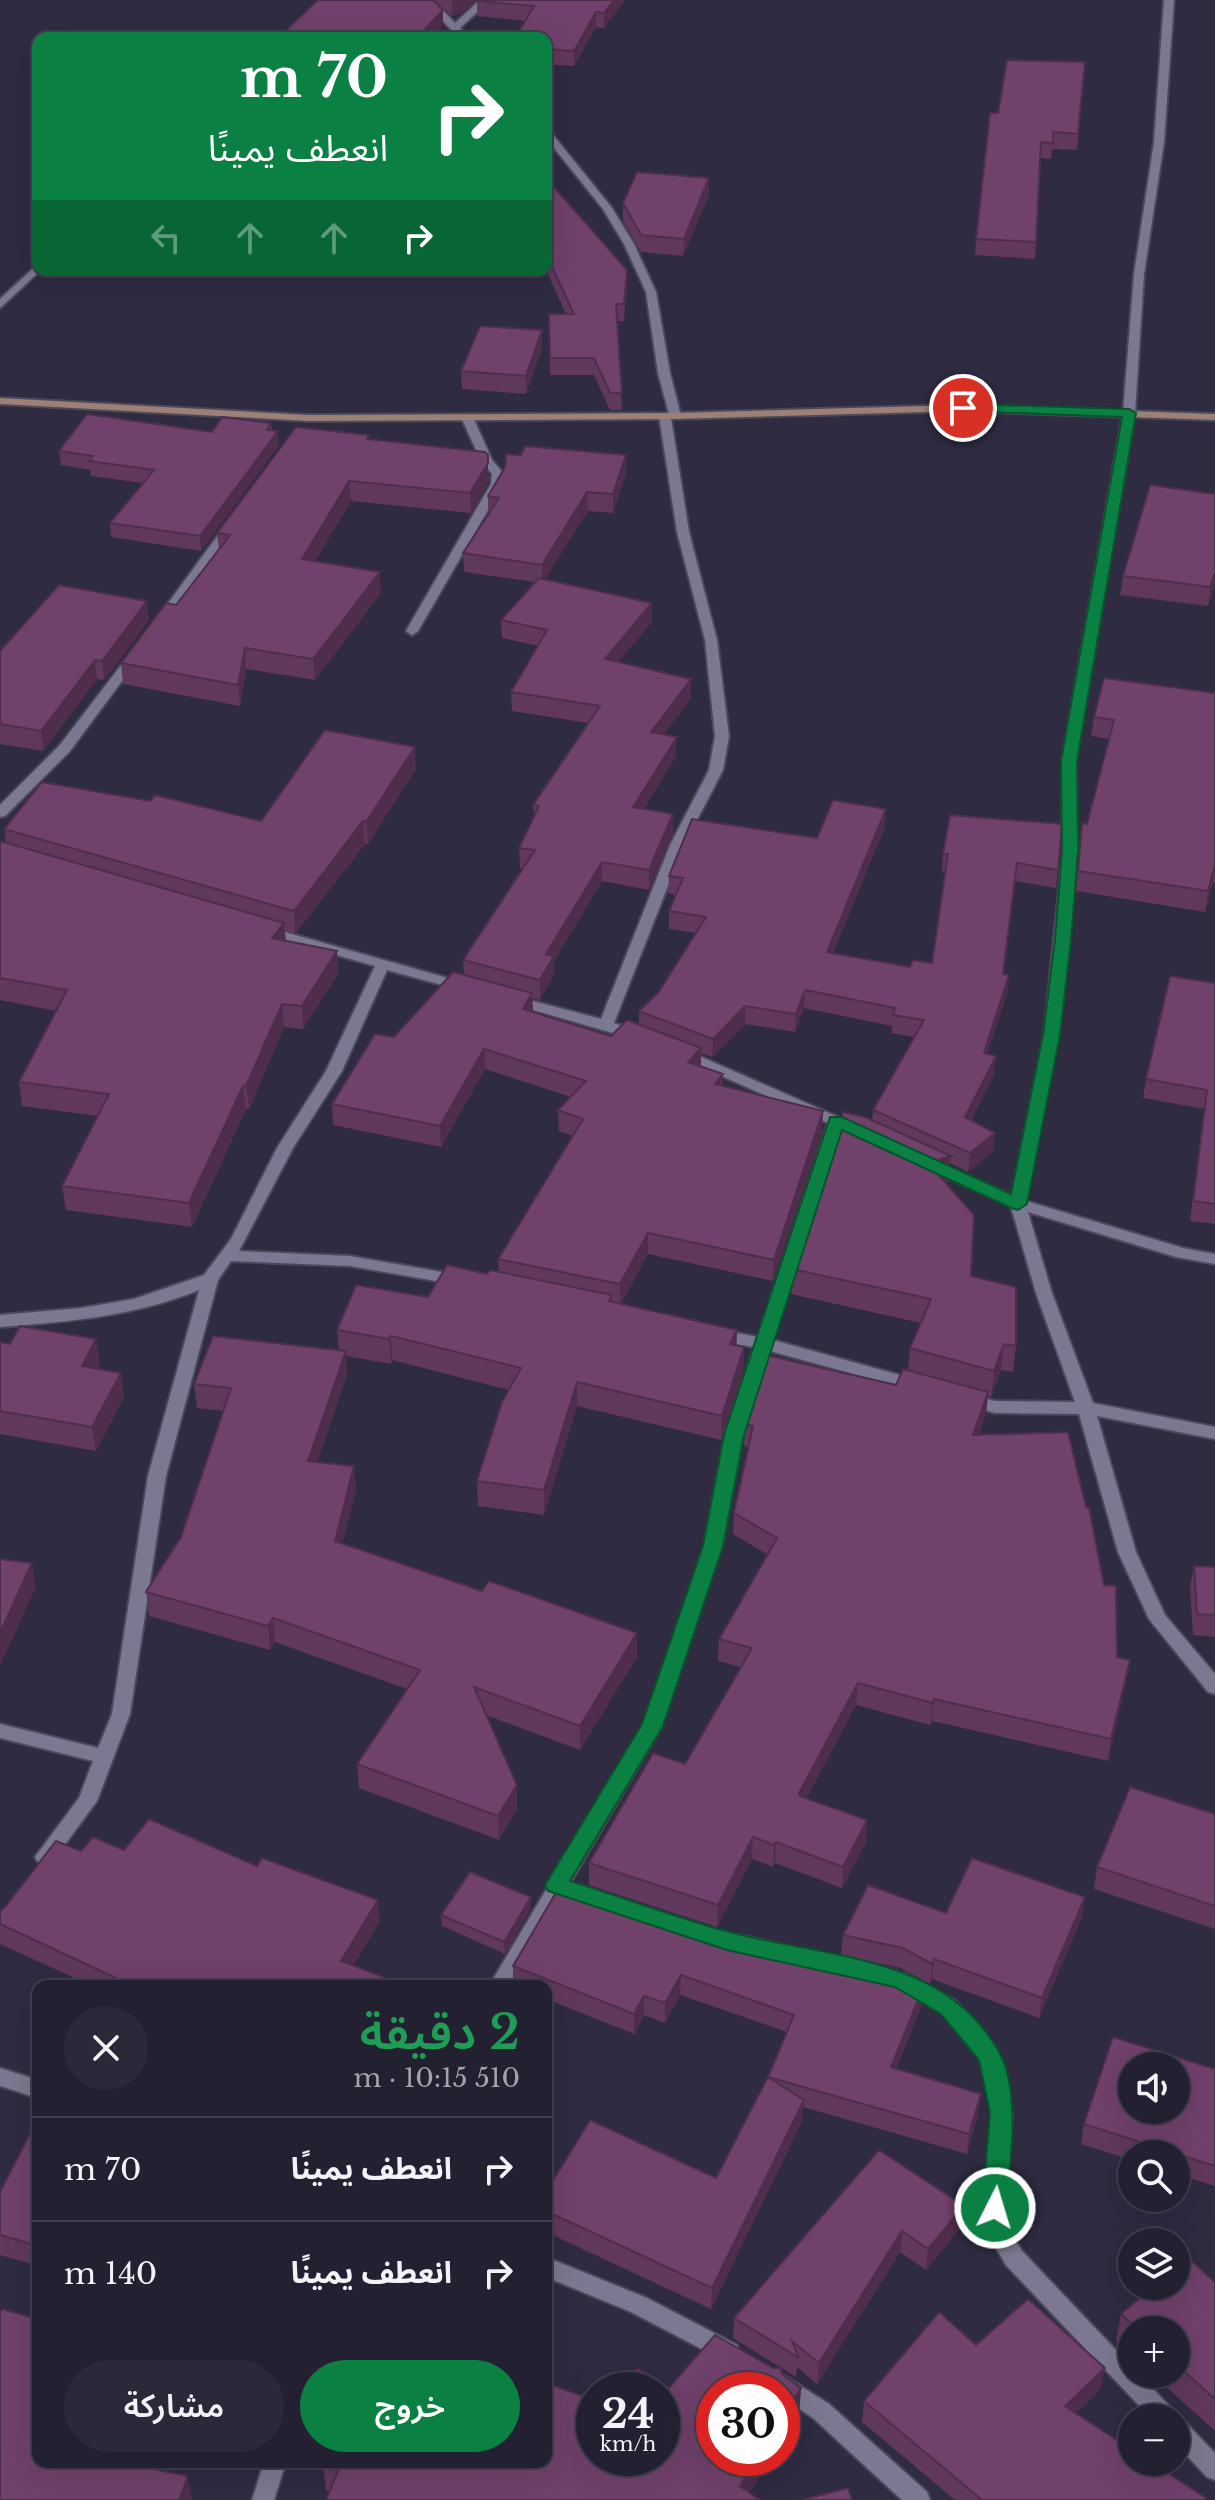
<!DOCTYPE html>
<html lang="ar">
<head>
<meta charset="utf-8">
<style>
  :root { --surface:#232031; --page:#2b2839; --text:#f1f3f6; --muted:#a3a3ab; --line:#403e4d; --accent:#0b8043 }
  body { margin:0; font-family:"Libre Baskerville","Noto Sans Arabic",serif; background:var(--page); color:var(--text); direction:rtl; height:100vh; display:flex; flex-direction:column; font-size:30px; white-space:nowrap }
  * { box-sizing:border-box; margin:0 }
  p { font-size:26px; color:var(--muted) }
  .icon { flex:none; width:44px; height:44px; fill:none; stroke:currentColor; stroke-width:2; stroke-linecap:round; stroke-linejoin:round }
  .map { position:relative; flex:1; overflow:hidden; direction:ltr }
  .panel { position:absolute; left:32px; top:1980px; width:520px; height:488px; display:flex; flex-direction:column; background:var(--surface); border-radius:16px; box-shadow:0 8px 32px #0002,0 0 0 2px var(--line); direction:rtl }
  .panel>* { flex:none }
  .banner { position:absolute; left:32px; top:32px; width:520px; height:244px; border-radius:16px; box-shadow:0 8px 32px #0002,0 0 0 2px var(--line); direction:rtl; background:#0b8043; color:#fff; overflow:hidden }
  .buttons { position:absolute; left:1118px; top:2052px; display:grid; gap:16px }
  .buttons a { display:grid; place-items:center; width:72px; height:72px; border-radius:50%; background:var(--surface); box-shadow:0 8px 32px #0002,0 0 0 2px var(--line); font-size:40px }
  .speed { position:absolute; left:576px; top:2372px; display:flex; gap:16px; font-size:40px; font-weight:700; text-align:center }
  .speed>* { display:grid; place-content:center; width:104px; height:104px; border-radius:50%; background:var(--surface); box-shadow:0 8px 32px #0002,0 0 0 2px var(--line); line-height:1 }
  .speed small { font-size:20px; font-weight:400 }
  .speed .limit { border:12px solid #d22; background:#fff; color:#111 }
  .pin { position:absolute; display:grid; place-items:center; width:68px; height:68px; color:#fff; margin:-34px; border:4px solid #fff; border-radius:50%; box-shadow:0 2px 8px #0007 }
  .me { position:absolute; width:88px; margin:-44px; rotate:5deg; stroke-linejoin:round; filter:drop-shadow(0 0 6px #0008) }
  .turn { display:flex; align-items:center; gap:28px; height:168px; padding:0 32px; font-size:36px }
  .turn .icon { width:104px; height:104px; stroke-width:2.5 }
  .turn b { display:block; font-size:56px; line-height:68px }
  .lanes { display:flex; align-items:center; height:76px; padding:0 32px; background:#0003; justify-content:center; gap:40px; direction:ltr }
  .lanes .off { opacity:.35 }
  .round { display:grid; place-items:center; flex:none; width:84px; height:84px; border-radius:42px; background:var(--page) }
  .summary { display:flex; align-items:center; justify-content:space-between; height:136px; padding:0 32px }
  h1 { font-size:48px; font-weight:600; line-height:60px; color:#1e9e55 }
  .action { display:flex; gap:16px; margin-top:auto; padding:16px 32px }
  .action a { flex:1; height:92px; border-radius:48px; background:var(--accent); color:#fff; font-size:32px; font-weight:600; line-height:92px; text-align:center }
  .action a+a { background:var(--page); color:var(--text) }
  ul { padding:0; list-style:none }
  li { display:flex; align-items:center; gap:24px; height:104px; padding:0 32px; border-top:2px solid var(--line) }
  li div { flex:1 }
  li b { display:block; font-size:30px }
  li em { font-style:normal }
  .map>svg:first-child { display:block }
  .lines { fill:none; stroke-linecap:round; stroke-linejoin:round }
  .street-casing { stroke:#4b485a; stroke-width:4 }
  .secondary-casing { stroke:#4b485a; stroke-width:4 }
  .street { fill:#7c7891; fill-rule:evenodd }
  .secondary { fill:#9c8075; fill-rule:evenodd }
  .wall { fill:#60385c }
  .shaded-wall { fill:#4e2e4b }
  .building { fill:#70416b; stroke:#4e2e4b; stroke-width:2; fill-rule:evenodd }
  .route { fill:#0b8043; stroke:#07532c; stroke-width:2 }
</style>
</head>
<body>
<div class="map">
<svg width="1215" height="2500" viewBox="0 0 1215 2500">
  <rect width="100%" height="100%" fill="#2f2b41"/>
  <g class="lines">
    <g class="street-casing">
      <path id="street" d="M423 0H433L455 23 480 0H490L460 28 469 38H459Z
        M1164 0H1174L1164 142 1144 274 1135 413 1076 761 1077 851 1058 1035 1026 1201 1183 1248 1215 1254V1264L1176 1257 1028 1212 1052 1293 1093 1403 1215 1427V1439L1097 1416 1136 1552 1165 1615 1215 1674V1694L1208 1692 1149 1619 1118 1552 1079 1414 995 1413 962 1404 960 1400 968 1394 995 1401 1075 1402 1036 1293 1011 1207 924 1167 921 1164 929 1159 934 1161 1012 1195 1044 1035 1063 851 1062 761 1123 413 1134 274 1154 142Z
        M546 129 549 130 612 208 634 244 656 292 670 373 681 416 671 418 689 532 717 640 729 736 723 770 684 845 614 1023 642 1033 644 1036 642 1039 637 1040 509 1003 507 1000 514 996 601 1019 670 845 709 770 715 736 705 640 677 532 659 416 669 414 658 373 646 292 624 244 603 209 546 138Z
        M38 264V270H41L0 308V299Z
        M463 415 473 417 492 460 504 474 503 484 418 631 412 635 406 631 491 484 492 474 481 461 461 417Z
        M231 522 237 526 166 623H158V617L227 523Z
        M133 654 139 658 70 751 5 816 0 817V805L60 745 129 655Z
        M267 927 469 984 471 987 464 991 387 970 342 1071 293 1148 239 1251 350 1256 459 1275 467 1280 459 1285 350 1266 231 1261 218 1280 166 1476 130 1714 97 1801 52 1862 45 1865 38 1862 35 1857 79 1798 93 1761 0 1738V1724L98 1748 112 1714 148 1476 199 1290C136 1316 67 1322 0 1327V1315L81 1308 134 1299 204 1275 231 1239 277 1148 326 1071 375 966 262 934 260 931Z
        M681 1048 863 1128 866 1131 858 1136 841 1129 773 1340 925 1382 927 1386 919 1392 770 1351 743 1435 722 1546 662 1726 510 1986H489L644 1725 704 1546 725 1435 754 1347 716 1341 708 1335 716 1329 758 1337 828 1123 676 1056 674 1053 676 1050Z
        M725 1932 839 1957 846 1959 849 1965 846 1971 839 1973 725 1948 718 1946 715 1940 718 1934Z
        M904 1973 956 2001 997 2051 1012 2113 1005 2224 1022 2251 1132 2367V2374H1139L1174 2411 1177 2418 1184 2421 1215 2453V2480L1207 2477 1176 2444V2418H1151L1006 2265 983 2226 992 2113 980 2060 942 2013 897 1987 894 1981 897 1975Z
        M0 2068 38 2080V2098L0 2086Z
        M546 2257 647 2298 737 2345 740 2352 737 2359 729 2362 721 2359 631 2312 546 2277Z
        M783 2375 829 2404 927 2492 930 2500H902L813 2418 782 2397V2390H774L772 2385 775 2378Z
        M264 2462H286L274 2500H252Z"/>
    </g>
    <g class="secondary-casing">
      <path id="secondary" d="M0 398 309 415 675 413 963 405 1215 414V420L963 411 675 419 309 421 0 404Z"/>
    </g>
    <use href="#street" class="street"/>
    <use href="#secondary" class="secondary"/>
  </g>
  <path class="wall" d="M435 0H476L460 14 452 16Z
    M625 0 604 28 596 27 574 66 546 64V38L525 21 477 16V1Z
    M1085 62 1077 150 1052 149 1051 159 1041 158 1035 259 975 255 976 239 998 113Z
    M546 178 627 270 624 321H617L622 410H610L594 375H550L549 314H566L546 270Z
    M709 195 683 256 641 252 623 221V203Z
    M542 348 526 394 462 389 461 371Z
    M271 423 272 430 279 445 201 551 111 537 110 523 143 483 91 476 90 470 61 465 59 451 212 432Z
    M369 435V439L489 475 488 483 471 513 351 501 315 561 381 593 315 680 246 669 240 706 123 684 121 663 176 605 219 550 217 533Z
    M626 473 613 513 588 511 545 579 652 622 618 662 691 679V698L664 734 676 756 644 809 673 814V833L649 890 602 881 554 961V975L540 1000 532 998 533 1012 611 1036 639 1025V1011L658 993 696 933 669 929V911L676 895 668 893 669 876 817 838 885 827 833 953 910 967 932 963 945 872H942L943 854 1062 824 1056 888 1015 881 1003 974 1009 975 1007 993 987 1054 994 1074 971 1120 995 1133 993 1152 968 1172 950 1163 948 1182H945L971 1276 1016 1346 1013 1372 1001 1370 991 1397 988 1396 986 1414 978 1435 1117 1657 1126 1681 1108 1761 932 1721 930 1725 856 1705 806 1798 866 1842 842 1888 775 1863 773 1867 752 1859 717 1927 589 1885V1863L685 1764 741 1667 718 1661 719 1639 768 1555 733 1534 734 1513 748 1447 744 1446 745 1424 896 1385 908 1370 910 1348 921 1323 791 1294 792 1269 872 1121 873 1110 914 1037 892 1033V1026L804 1008 795 1032 745 1024 712 1057 701 1053V1066L723 1086 822 1132 773 1281 648 1254 621 1304 737 1330 736 1345 744 1347 743 1372 721 1440 577 1406 544 1515 478 1506 477 1481 509 1390 392 1360 391 1364 346 1356 347 1374 317 1462 354 1466 356 1490 342 1543 482 1591 637 1633V1657L580 1750 486 1715 517 1809 499 1840 359 1788 357 1764 407 1689 275 1642 270 1650 149 1616 146 1592 181 1537 224 1411 197 1408 194 1384 339 1350 337 1330 487 1274 499 1272 498 1259 573 1136 559 1131 558 1110 571 1097 485 1069 441 1147 333 1125 332 1104 394 1037 464 975 463 960 524 868H520L519 848 534 817 533 805 588 723 512 711 511 692 538 646 502 638 501 620 534 582 464 572 463 553 488 514V496Z
    M1123 576 1215 584 1208 606 1120 595Z
    M149 620 104 680 97 679 43 751 0 744V651Z
    M1215 693V883H1213L1205 912 1076 891 1082 823 1087 824 1109 739 1091 736 1094 717Z
    M416 769 368 844H365L295 934 285 931 286 941 337 951 338 974 303 1029 284 1027 249 1109H246L192 1227 66 1210 62 1186 98 1116 22 1106 19 1082 57 1011 0 1000V841L6 843 4 829 261 821Z
    M1215 983V1224L1190 1221 1204 1109 1143 1098 1146 1079Z
    M96 1339 100 1363 97 1369 121 1373 124 1397 96 1451 0 1434V1342L10 1344Z
    M1194 1566 1215 1567V1637L1193 1635 1190 1587Z
    M1215 1814V1929L1094 1889 1097 1867Z
    M124 1850 380 1921 353 1966 400 1983V1986H92L0 1944V1912L81 1851Z
    M531 1897V1908L505 1954 442 1926 441 1915Z
    M1085 1897 1082 1917 1039 2018 932 1979 930 1984 901 1968 841 1955 843 1935 946 1913Z
    M708 1926 707 1931 814 1969 922 2005 896 2069 978 2113 967 2154 803 2107 802 2121 711 2309 546 2232V2192L716 2178 768 2078 787 2032 680 1995 665 2023 644 2015 634 2034 546 1999V1986H513V1966Z
    M1215 2069V2186L1176 2174V2154H1132V2160L1081 2144 1084 2124Z
    M38 2118V2266L0 2255V2192Z
    M879 2150 964 2206 961 2227 926 2270 900 2252 817 2384 797 2367 796 2377 733 2338 734 2318Z
    M1215 2282V2431L1152 2374H1176V2330H1132V2355L1116 2341 1121 2314Z
    M976 2345 1101 2388 1076 2413 1205 2500H955L862 2422 864 2401Z
    M782 2374 801 2388 799 2413 749 2493 330 2492 326 2490 323 2466 594 2458 669 2388Z"/>
  <path class="shaded-wall" d="M455 0H476L460 14 452 16V1Z
    M614 0H625L604 28V13Z
    M443 10V26L432 38H417Z
    M596 12V27L574 66V51Z
    M709 178V195L683 256 684 239Z
    M627 270V287L624 321V304Z
    M542 330V348L526 394V376Z
    M278 431 279 445 201 551 200 536Z
    M488 455V483L471 513 470 493Z
    M626 455V473L613 513V494Z
    M349 481 351 501 304 579 302 559Z
    M587 492 588 511 542 584V565Z
    M380 572 381 593 315 680 313 659Z
    M1215 573V584L1208 606 1210 587Z
    M147 601 149 620 104 680 102 661Z
    M652 603V622L605 678V659Z
    M245 648 246 669 240 706 238 685Z
    M95 660 97 679 43 751 41 731Z
    M691 679V698L651 751V732Z
    M677 737 676 756 633 827V807Z
    M415 747 416 769 368 844 366 822Z
    M886 809 885 827 826 970 827 952Z
    M673 814V833L649 890V870Z
    M363 821 365 844 295 934 294 911Z
    M602 862V881L554 961V975L540 1000V980L546 954Z
    M1215 865 1213 883 1205 912 1208 891Z
    M284 923 286 946 272 938Z
    M337 951 338 974 303 1029 302 1006Z
    M1009 975 1007 993 982 1071 984 1053Z
    M805 990 804 1008 795 1032 796 1014Z
    M532 993 533 1013 523 1009Z
    M282 1004 284 1027 249 1109 246 1086Z
    M745 1006V1024L712 1057 713 1039Z
    M701 1048V1069L688 1062Z
    M484 1049 485 1069 441 1147 440 1126Z
    M996 1056 994 1074 963 1135 965 1117Z
    M723 1074V1095L715 1084Z
    M243 1086 246 1109 192 1227 189 1203Z
    M823 1111 822 1132 773 1281 774 1260Z
    M995 1133 993 1152 968 1172 970 1153Z
    M951 1156 948 1182 926 1188 928 1163Z
    M648 1233V1254L620 1305V1284Z
    M737 1330 736 1355 730 1344Z
    M391 1336 392 1360 391 1364 389 1339Z
    M96 1339 100 1363 85 1390 82 1366Z
    M1004 1344 1001 1370 991 1397 994 1371Z
    M744 1347 743 1372 721 1440 722 1416Z
    M346 1351 347 1374 310 1485 308 1461Z
    M121 1373 124 1397 96 1451 92 1427Z
    M577 1382V1406L544 1515V1490Z
    M988 1392 986 1414 971 1457 973 1435Z
    M354 1466 356 1490 336 1565 335 1541Z
    M32 1563 36 1587 0 1666V1633Z
    M273 1618 275 1642 270 1650 268 1626Z
    M637 1633V1657L580 1750V1726Z
    M1130 1660 1126 1681 1108 1761 1111 1739Z
    M858 1683 856 1705 798 1815 799 1793Z
    M934 1699 932 1721 930 1725 933 1703Z
    M517 1785V1809L499 1840 498 1816Z
    M867 1820 866 1842 842 1888 843 1867Z
    M753 1837 752 1859 717 1927 718 1905Z
    M776 1842 775 1863 773 1867 774 1845Z
    M531 1897V1908L505 1954 504 1942Z
    M1085 1897 1082 1917 1039 2018 1042 1998Z
    M378 1900 380 1921 343 1982 341 1961Z
    M934 1959 932 1979 930 1984 932 1964Z
    M681 1975 680 1995 665 2023V2003Z
    M924 1985 922 2005 889 2087 891 2067Z
    M644 1996V2015L634 2034V2014Z
    M981 2094 978 2113 967 2154 969 2134Z
    M804 2100 802 2121 711 2309 712 2288Z
    M964 2206 961 2227 926 2270 928 2249Z
    M902 2231 900 2252 817 2384 819 2363Z
    M1105 2368 1101 2388 1062 2426 1065 2406Z
    M801 2388 799 2413 782 2440V2418Z
    M757 2458H771L745 2500 740 2486Z
    M188 2476 192 2500H179Z"/>
  <path class="building" d="M318 0H433L443 10 417 38H278Z
    M478 0H614L604 13 596 12 574 51 546 49V38H515L534 6 477 1Z
    M1007 60 1085 62 1078 134 1053 132V143L1041 142 1036 242 976 239 990 113H998Z
    M637 172 709 178 684 239 641 235 623 203Z
    M546 178 627 270 624 304H616L622 393H610L594 358H550L549 314H574L546 254Z
    M480 326 542 330 526 376 461 371Z
    M87 414 212 432 222 417 271 423 267 430 278 431 200 536 110 523 154 470 89 461 93 456 59 451Z
    M296 427 369 435 367 439 485 452 488 455V463L470 493 349 481 302 559 380 572 313 659 245 648 238 685 121 663 166 603 176 605 230 535 217 533Z
    M525 446 626 455 613 494 587 492 542 565 463 553 499 498 488 496 505 467 506 454 521 455Z
    M1150 485 1215 494V573L1210 587 1123 576Z
    M539 578 652 603 605 659 691 679 651 732 677 737 633 807 673 814 649 870 602 862 546 954 554 956 540 980 463 960 535 850 519 848 539 806 533 805 600 706 511 692 547 630 501 620Z
    M59 585 147 601 102 661 95 660 41 731 0 724V651Z
    M1104 678 1215 693V865L1208 891 1078 871 1082 823 1087 824 1114 720 1094 717Z
    M325 730 415 747 366 822 363 821 294 911 4 829 42 782 150 801 155 795 261 821Z
    M833 800 886 809 827 952 910 967 913 960 932 963 948 854H943L950 815 1062 824 1058 870 1017 863 1003 974 1009 975 984 1053 996 1056 965 1117 995 1133 970 1153 873 1110 924 1020 893 1015 895 1008 805 990 796 1014 745 1006 713 1039 639 1011 658 993 706 917 669 911 683 878 669 876 692 819 817 838Z
    M0 841 284 923 272 938 337 951 302 1006 282 1004 246 1086H243L189 1203 62 1186 109 1094 19 1082 67 990 0 978Z
    M453 972 532 993 523 1009 611 1036 627 1020 701 1048 688 1062 723 1074 715 1084 823 1111 774 1260 648 1233 620 1284 498 1259 583 1119 558 1110 586 1081 484 1049 440 1126 332 1104 375 1034 394 1037Z
    M1170 976 1215 983V1204L1193 1201 1207 1090 1146 1079Z
    M843 1112 865 1117 951 1156 928 1163 974 1215 971 1276 1016 1287V1346L1004 1344 994 1371 910 1348 931 1299 792 1269Z
    M447 1265 487 1274 490 1270 612 1295 609 1301 737 1330 730 1344 744 1347 722 1416 577 1382 544 1490 477 1481 502 1402 521 1368 391 1336 389 1339 337 1330 356 1285 428 1297Z
    M20 1326 96 1339 82 1366 121 1373 92 1427 0 1411V1342L10 1344Z
    M213 1336 346 1351 308 1461 354 1466 335 1541 482 1591 489 1581 637 1633 580 1726 474 1687 517 1785 498 1816 357 1764 420 1670 273 1618 268 1626 146 1592 181 1537 231 1388 194 1384Z
    M766 1355 896 1385 903 1369 988 1392 973 1435 1068 1432 1086 1507H1089L1104 1585 1116 1586 1117 1657 1130 1660 1111 1739 934 1699 933 1703 858 1683 799 1793 800 1796 867 1820 843 1867 776 1842 774 1845 753 1837 718 1905 589 1863 653 1753 685 1764 752 1648 719 1639 777 1538 734 1513 753 1426 745 1424 747 1414Z
    M0 1559 32 1563 0 1633Z
    M1194 1566 1215 1567V1615L1197 1614Z
    M1130 1787 1215 1814V1906L1097 1867Z
    M149 1819 257 1866 262 1858 378 1900 341 1961 400 1983 398 1986H110L116 1978 0 1924V1912L5 1907 56 1841 81 1851 93 1837 124 1850Z
    M972 1858 1085 1897 1042 1998 934 1959 932 1964 903 1948 843 1935 868 1885 946 1913Z
    M470 1872 531 1897 504 1942 441 1915Z
    M578 1883 708 1926 705 1930 814 1969 820 1955 831 1958 833 1955 896 1969 924 1985 891 2067 981 2094 969 2134 768 2077 794 2015 681 1975 665 2003 644 1996 634 2014 513 1966 561 1884 575 1889Z
    M1113 2037 1215 2069V2166L1084 2124ZM1132 2066H1176V2110H1132Z
    M768 2077 804 2100 712 2288 546 2211V2192L590 2120 716 2178Z
    M38 2118V2246L0 2235V2192Z
    M879 2150 964 2206 928 2249 902 2231 819 2363 792 2341 798 2357 734 2318Z
    M1187 2257 1215 2282V2399L1176 2364V2330H1138L1121 2314 1154 2286H1176V2266Z
    M1028 2299 1105 2368 1065 2406 1132 2450V2462H1151L1206 2498 1205 2500H982L864 2401 939 2312 976 2345Z
    M2 2309 38 2319V2462H118L188 2476 179 2500H0V2312Z
    M715 2335 773 2368H781L782 2374 801 2388 782 2418V2390H714V2458H757L740 2486 760 2500H326L338 2471 323 2466 325 2462H546V2383L594 2400V2458H662V2390H625L637 2368 669 2388Z
    M848 2488 852 2500H801Z"/>
  <path class="route" d="M963 404 1129 409 1136 413 1077 761 1078 851 1071 940 1060 1035 1027 1204 1018 1210 1011 1208 842 1130 744 1435 723 1546 663 1726 570 1881C622 1897 674 1917 726 1931 822 1958 945 1953 999 2052 1021 2091 1010 2164 1007 2208L1003 2215 995 2218 986 2215 982 2208 990 2113 979 2060 941 2014 895 1987 727 1950 548 1891 545 1885 642 1724 703 1546 724 1435 830 1117H842L1011 1194 1043 1035 1055 940 1062 851 1061 761 1122 417 959 411 957 408Z"/>
</svg>
<div class="buttons">
<a><svg class="icon" aria-label="sound" viewBox="0 0 24 24"><path d="M4 9h4l5-4v14l-5-4H4zM17 9q2 3 0 6"/></svg></a>
<a><svg class="icon" aria-label="search" viewBox="0 0 24 24"><circle cx="10" cy="10" r="6"/><path d="M15 15l6 6"/></svg></a>
<a><svg class="icon" aria-label="layers" viewBox="0 0 24 24"><path d="M12 4l9 5-9 5-9-5zM3 14l9 5 9-5"/></svg></a>
<a>+</a>
<a>−</a>
</div>
<div class="speed"><div>24<small>km/h</small></div><div class="limit">30</div></div>
<div class="pin" style="left:963px;top:408px;background:#d93025"><svg class="icon" aria-label="arrive" viewBox="0 0 24 24"><path d="M6 21V4h12l-3 4 3 4H6"/></svg></div>
<svg class="me" style="left:995px;top:2208px" viewBox="-20 -20 40 40"><circle r="17" fill="#0b8043" stroke="#fff" stroke-width="3"/><path d="M0-11L8 9 0 5-8 9z" fill="#fff"/></svg>
<div class="banner">
<div class="turn"><svg class="icon" aria-label="right" viewBox="0 0 24 24"><path d="M7 20v-9h11M14 6l5 5-5 5"/></svg><div><b>70 m</b>انعطف يمينًا</div></div>
<div class="lanes"><svg class="icon off" aria-label="left" viewBox="0 0 24 24"><path d="M17 20v-9H6M10 6l-5 5 5 5"/></svg><svg class="icon off" aria-label="ahead" viewBox="0 0 24 24"><path d="M12 20V5M6 11l6-6 6 6"/></svg><svg class="icon off" aria-label="ahead" viewBox="0 0 24 24"><path d="M12 20V5M6 11l6-6 6 6"/></svg><svg class="icon" aria-label="right" viewBox="0 0 24 24"><path d="M7 20v-9h11M14 6l5 5-5 5"/></svg></div>
</div>
<section class="panel">
<div class="summary"><div><h1>2 دقيقة</h1><p>510 m · 10:15</p></div><a class="round"><svg class="icon" aria-label="close" viewBox="0 0 24 24"><path d="M6 6l12 12M18 6L6 18"/></svg></a></div>
<ul>
<li><svg class="icon" aria-label="right" viewBox="0 0 24 24"><path d="M7 20v-9h11M14 6l5 5-5 5"/></svg><div><b>انعطف يمينًا</b></div><em>70 m</em></li>
<li><svg class="icon" aria-label="right" viewBox="0 0 24 24"><path d="M7 20v-9h11M14 6l5 5-5 5"/></svg><div><b>انعطف يمينًا</b></div><em>140 m</em></li>
</ul>
<div class="action"><a>خروج</a><a>مشاركة</a></div>
</section>
</div>
</body>
</html>
